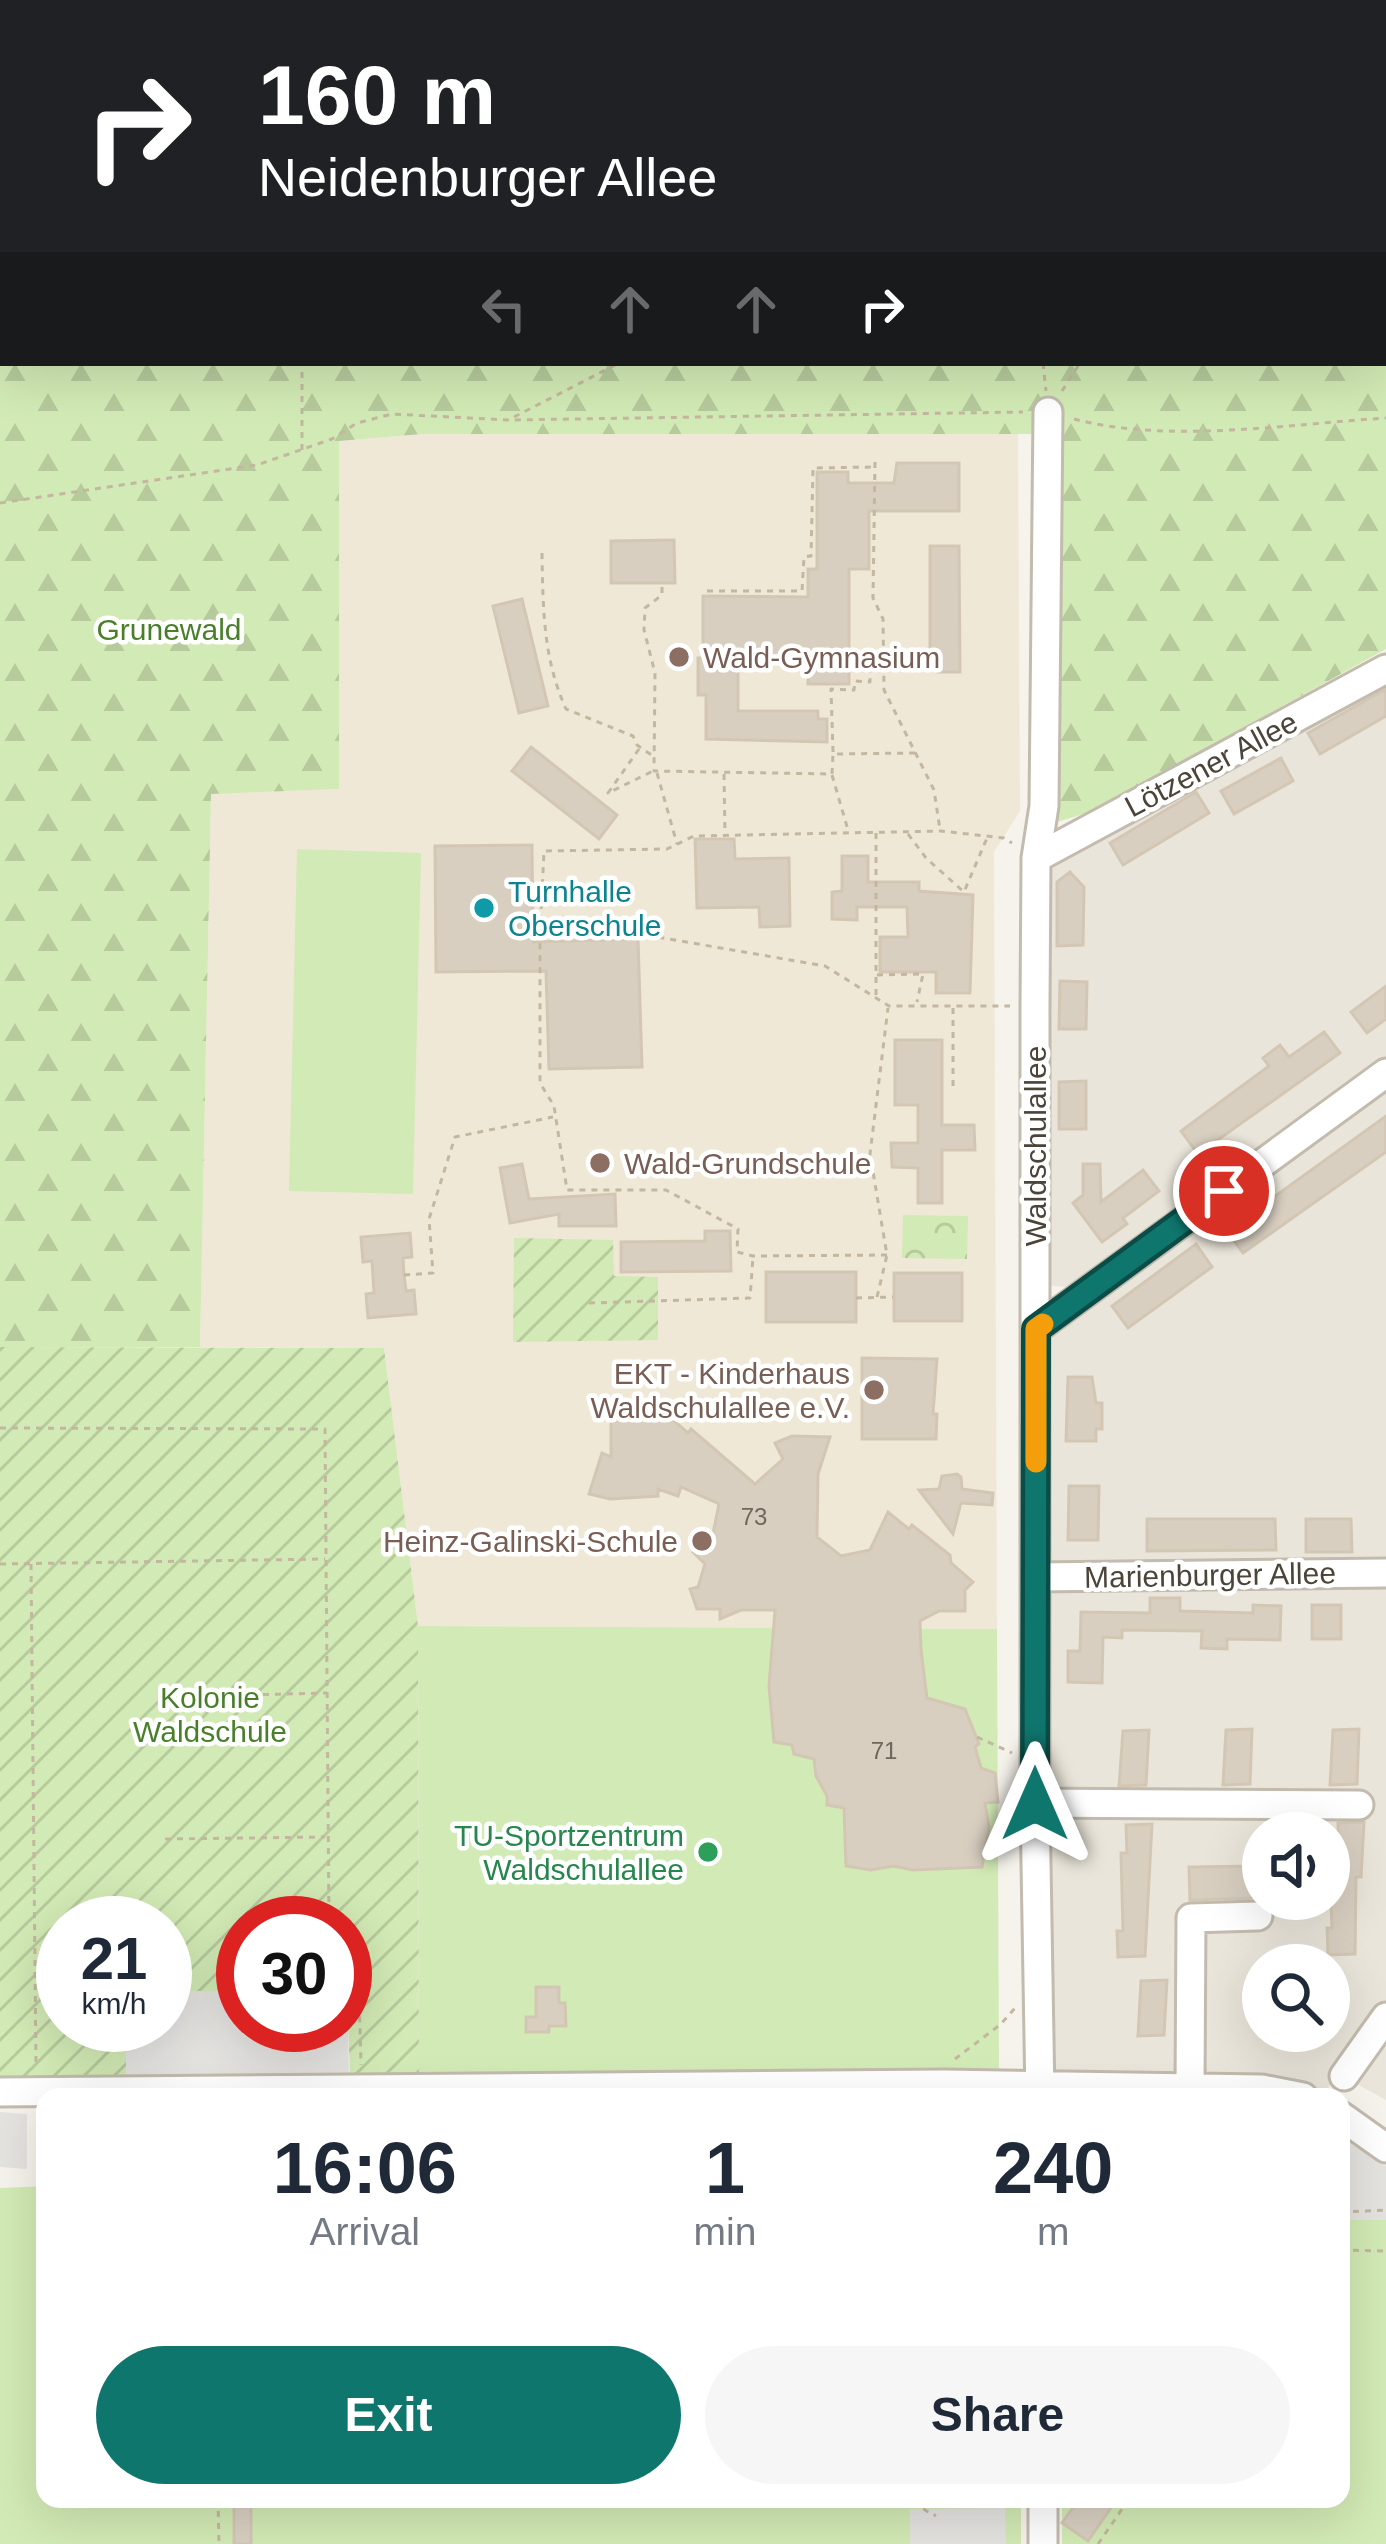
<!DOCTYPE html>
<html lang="en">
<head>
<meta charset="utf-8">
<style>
  :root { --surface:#fff; --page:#f6f6f7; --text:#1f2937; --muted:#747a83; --accent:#0f766e }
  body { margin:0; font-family:Helvetica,sans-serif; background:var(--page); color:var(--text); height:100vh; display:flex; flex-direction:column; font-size:45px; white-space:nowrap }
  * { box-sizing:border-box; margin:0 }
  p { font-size:39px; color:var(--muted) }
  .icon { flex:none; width:66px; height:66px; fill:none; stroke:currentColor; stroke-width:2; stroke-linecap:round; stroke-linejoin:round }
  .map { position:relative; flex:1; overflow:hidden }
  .sheet { position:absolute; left:36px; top:2088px; width:1314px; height:420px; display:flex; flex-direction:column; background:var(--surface); border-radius:24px; box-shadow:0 12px 48px #0002 }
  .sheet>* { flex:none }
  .banner { position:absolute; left:0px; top:0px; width:1386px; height:366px; box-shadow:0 12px 48px #0002; background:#202124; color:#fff; overflow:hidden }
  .buttons { position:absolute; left:1242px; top:1812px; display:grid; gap:24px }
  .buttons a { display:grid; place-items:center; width:108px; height:108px; border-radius:50%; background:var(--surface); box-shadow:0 12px 48px #0002; font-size:60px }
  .speed { position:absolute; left:36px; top:1896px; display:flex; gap:24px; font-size:60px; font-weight:700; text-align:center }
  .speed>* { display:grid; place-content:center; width:156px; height:156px; border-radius:50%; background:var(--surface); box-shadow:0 12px 48px #0002; line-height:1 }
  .speed small { font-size:30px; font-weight:400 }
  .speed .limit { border:18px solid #d22; background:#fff; color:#111 }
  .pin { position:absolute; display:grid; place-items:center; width:102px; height:102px; color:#fff; margin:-51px; border:6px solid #fff; border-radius:50%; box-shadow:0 3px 12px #0007 }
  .me { position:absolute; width:132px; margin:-66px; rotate:0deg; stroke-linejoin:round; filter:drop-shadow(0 0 9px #0008) }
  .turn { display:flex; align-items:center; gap:42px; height:252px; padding:0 60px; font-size:54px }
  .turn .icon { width:156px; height:156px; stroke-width:2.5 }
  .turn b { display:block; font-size:84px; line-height:102px }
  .lanes { display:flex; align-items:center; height:114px; padding:0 60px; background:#0003; justify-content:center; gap:60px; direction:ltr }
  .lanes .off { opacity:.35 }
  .eta { display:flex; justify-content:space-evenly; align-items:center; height:204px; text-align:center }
  .eta b { font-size:72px; font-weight:600; line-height:84px }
  .primary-button { display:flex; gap:24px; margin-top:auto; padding:24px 60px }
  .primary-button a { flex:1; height:138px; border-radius:72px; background:var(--accent); color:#fff; font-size:48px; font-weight:600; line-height:138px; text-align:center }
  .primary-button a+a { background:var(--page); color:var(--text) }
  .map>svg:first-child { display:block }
  .residential { fill:#eae5da; fill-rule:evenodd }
  .education { fill:#efe8d6 }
  .grass { fill:#d2eab5 }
  .forest { fill:url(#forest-firs) }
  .park { fill:url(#park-crowns) }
  .garden { fill:url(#garden-furrows) }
  .parking { fill:#e5e3e0 }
  .building { fill:#d8cfc1; stroke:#d3c7b4; stroke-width:3 }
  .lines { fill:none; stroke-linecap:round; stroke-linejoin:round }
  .minor-casing { stroke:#c2bbae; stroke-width:33 }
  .path { stroke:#c4b79f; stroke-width:3; stroke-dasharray:6 6; stroke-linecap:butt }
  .minor { stroke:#fff; stroke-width:27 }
  .route-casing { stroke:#0a4d48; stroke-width:30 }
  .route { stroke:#0f766e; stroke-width:21 }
  .slow { stroke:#f59e0b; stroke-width:21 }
  .education-dot { fill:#8d6e63; stroke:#fff; stroke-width:4.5 }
  .culture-dot { fill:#0f9aa8; stroke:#fff; stroke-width:4.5 }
  .leisure-dot { fill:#2e9e5b; stroke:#fff; stroke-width:4.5 }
  .labels { text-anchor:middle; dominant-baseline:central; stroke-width:9; stroke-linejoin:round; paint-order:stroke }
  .number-label { font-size:24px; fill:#6e675b }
  .park-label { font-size:30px; fill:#4a7f2a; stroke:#fff }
  .education-label { font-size:30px; fill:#785e54; stroke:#fff; text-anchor:start }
  .street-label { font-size:30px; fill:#4b4439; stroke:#fff }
  .culture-label { font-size:30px; fill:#0d838f; stroke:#fff; text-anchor:start }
  .leisure-label { font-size:30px; fill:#27864d; stroke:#fff; text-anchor:end }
</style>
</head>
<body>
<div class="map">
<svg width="1386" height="2544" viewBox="0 0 1386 2544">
  <defs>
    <pattern id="forest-firs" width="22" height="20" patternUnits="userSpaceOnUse" patternTransform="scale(3)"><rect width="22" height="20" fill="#d2eab5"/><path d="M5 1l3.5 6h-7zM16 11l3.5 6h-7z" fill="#b6ca9c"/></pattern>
    <pattern id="park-crowns" width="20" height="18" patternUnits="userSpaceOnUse" patternTransform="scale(3)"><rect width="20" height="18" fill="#d2eab5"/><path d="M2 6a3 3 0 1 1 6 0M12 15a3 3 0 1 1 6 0" fill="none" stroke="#b6ca9c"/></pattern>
    <pattern id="garden-furrows" width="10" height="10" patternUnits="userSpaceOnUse" patternTransform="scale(3)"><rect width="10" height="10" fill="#d2eab5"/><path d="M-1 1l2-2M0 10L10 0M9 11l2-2" fill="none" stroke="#b6ca9c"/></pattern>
  </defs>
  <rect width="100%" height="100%" fill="#f6f3ec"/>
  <path class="residential" d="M1386 676V1058L1068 1287 1053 1286 1047 1280 1045 867Z
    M1386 1088V1566L1050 1567V1333Z
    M1386 1583V2100L1337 2073 1328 2088 1313 2094 1051 2075 1046 1592 1052 1587ZM1263 1833H1329V1899H1263ZM1263 1965H1329V2031H1263Z"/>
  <path class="education" d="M1018 433 1020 811 994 852 997 1629 418 1626 384 1348 200 1347 211 793 339 789 338 441 422 434Z"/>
  <path class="grass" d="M297 849 421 853 413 1194 289 1191Z
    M418 1626 997 1629 999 2075 419 2079Z
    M45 2186V2499H1021V2544H0V2188Z
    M1341 2220H1386V2544H1062V2499H1341Z"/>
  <path class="forest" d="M0 0 1125 3H3V363H1383L1386 19V649L1090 812 1057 822 1053 434H422L339 441V789L211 794 200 1347H0Z"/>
  <path class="park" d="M903 1215 968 1216 967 1259 902 1258Z"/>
  <path class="garden" d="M514 1238 613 1240 614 1276 658 1277V1340L513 1342Z
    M0 1347 384 1348 418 1626 419 2079 350 2078 345 1923H243V1991H165V1923H63V2025H126V2079L0 2081Z"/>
  <path class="parking" d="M165 1991H243V2025H345L347 1991 349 2078 126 2079V2025H165Z
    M0 2112 27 2114V2169L0 2167Z
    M1341 2137 1386 2166V2220H1341Z
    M1005 2508 1006 2544H910V2509Z"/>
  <path class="building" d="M897 463H959V511H869V569H849V684H808V658H738V711H818V719H827V742L706 739V695H698V658H703V596L808 597V569H817V472H848V483H894Z
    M674 540 675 583H611V541Z
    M930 546H959L960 672H938V656H930Z
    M522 599 548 706 519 713 493 606Z
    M1386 689V716L1320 754 1308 733Z
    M531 747 617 815 599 839 512 771Z
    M1281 758 1293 781 1234 814 1221 791Z
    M1196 792 1209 813 1123 865 1110 843Z
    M695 839H734L735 859 789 858 790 926 760 927 759 907 697 908Z
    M532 845 533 942 638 939 642 1067 549 1069 546 971 436 972 435 846Z
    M842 856H868V882H919V891L973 895 970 993H936V972H880V937H908L907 907H857V920L832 919V892L842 891Z
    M1070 872 1084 887 1083 945 1057 946V882Z
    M1060 981 1087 982 1086 1029H1059Z
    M1386 986V1019L1367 1033 1351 1012Z
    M1324 1032 1340 1053 1198 1154 1181 1131 1269 1066 1263 1058 1280 1045 1289 1057Z
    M895 1040H942V1125H974L975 1150H942V1203H918V1168L892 1167 891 1143H918V1105H895Z
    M1086 1081V1129H1059V1082Z
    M1386 1116V1152L1243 1253 1227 1231Z
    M522 1164 529 1199 615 1194 616 1226H559V1214L510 1223 500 1168Z
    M1083 1164H1100L1101 1202 1143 1170 1159 1191 1123 1218 1127 1224 1102 1242 1073 1203 1083 1195Z
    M705 1231H730L731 1271 621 1272V1242L705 1241Z
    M410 1233 412 1257 403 1258 404 1275 406 1291 414 1290 416 1314 368 1318 366 1294 374 1293 372 1261 363 1262 361 1237Z
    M1196 1244 1212 1267 1128 1328 1112 1306Z
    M766 1272H856V1322H766Z
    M894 1273H962V1321H894Z
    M862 1358 937 1359 933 1414H937L936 1439H862Z
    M1068 1377H1092L1096 1403H1102V1429H1096V1441H1066Z
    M611 1413H665L688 1433 691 1429 755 1484 783 1459 775 1443 792 1436 830 1437 818 1474 817 1537 841 1556 870 1550 888 1512 909 1529 912 1525 950 1555 951 1563 973 1582 965 1590V1611H939L920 1621 921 1650 927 1698 965 1709 979 1744 975 1747 981 1768 995 1773 998 1802 985 1803 989 1827 982 1867 913 1870 893 1866 871 1870 846 1866 844 1808 827 1805V1796L816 1776 814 1759 794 1754 792 1745 774 1742 769 1686 775 1610H741L720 1619V1609H697L690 1589 698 1587 705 1564 694 1553H709L719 1504 681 1487 678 1496 658 1489V1496L610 1499 589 1494 602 1453 611 1457Z
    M957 1474 961 1477 962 1489 993 1493 992 1505 961 1503 953 1534 919 1490 939 1489 942 1476Z
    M1069 1486H1099L1098 1540H1068Z
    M1147 1519H1275L1276 1550 1147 1551Z
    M1306 1519H1351L1352 1552H1306Z
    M1150 1598H1180V1611L1253 1613V1605L1281 1606 1280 1640 1227 1639V1649L1201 1648 1202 1631 1122 1630V1638L1103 1637 1102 1683 1068 1682V1651H1080L1081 1612 1150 1613Z
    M1312 1605H1341V1639H1312Z
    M1252 1729 1250 1784 1223 1785 1226 1730Z
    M1359 1729 1357 1784 1330 1785 1333 1730Z
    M1149 1730 1146 1785 1119 1786 1123 1731Z
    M1364 1822 1361 1877H1356L1355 1954 1328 1955 1327 1928H1332L1331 1900H1335L1333 1851H1339L1338 1823Z
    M1152 1824 1145 1956 1118 1957 1117 1931H1123L1121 1853H1127L1126 1825Z
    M1263 1866V1888H1254L1255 1898 1190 1900 1189 1867Z
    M1167 1980 1164 2035 1138 2036 1141 1981Z
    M536 1987H559V2003H565L566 2026H549V2032H526V2017H536Z
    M234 2499H251V2544H234Z
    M1079 2499H1117L1088 2541 1062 2523Z"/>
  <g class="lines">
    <g class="minor-casing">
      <path id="minor" d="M517 3 532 0
        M0 190 3 188
        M1036 858 1386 669
        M1036 1329 1386 1073
        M1035 1577 1386 1573
        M1023 1803 1359 1805
        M1344 2076 1386 2017
        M1190 2088 1191 1918 1258 1916
        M0 2092 944 2084 1262 2089 1303 2097
        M1040 2097 1035 1804V1006L1036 858 1044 806 1048 412
        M1341 2116 1386 2148
        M1043 2499V2544"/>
    </g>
    <path class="path" d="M160 3 168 0
      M688 3 1038 2
      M1384 3 1386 9
      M0 68 3 67
      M1383 148H1386
      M0 305H3
      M1383 316H1386
      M1043 363 1046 391
      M1062 391 1080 363
      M514 417 619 363
      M1074 419C1168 444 1289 424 1386 418
      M302 450V363
      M875 462 873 598 883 619 884 690 934 790 940 830
      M0 503 257 465 332 439 357 423 392 414 509 420 1023 412
      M542 553C543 609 543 658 566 709L633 736 637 745 653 756
      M662 587V595L645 608 644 630 655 673 654 771 832 774 833 754 916 753
      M707 591H802L804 557 811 556 813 468 874 467
      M639 749 608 793 653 771
      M833 752 831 689 854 690 855 681 870 682V666L933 668
      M657 773 677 844
      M724 774 725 836
      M832 775 848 830
      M876 833V996
      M908 834 926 858 964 892 987 838
      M540 933 544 851 667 849 694 836 941 831 1004 838 1012 843
      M877 975 923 974 917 1002
      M953 1086V1008
      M887 1255 753 1256 737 1252 738 1229 666 1190H567L554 1106 540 1083V936L640 934 825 966 889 1006H1010
      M404 1275 433 1273 429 1219 455 1137 553 1117
      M877 1297 887 1255 870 1154 888 1008
      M856 1298 893 1297
      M589 1303 750 1298 753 1257
      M0 1428 325 1429 329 1923
      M0 1564 325 1559
      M31 1564 36 2066
      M167 1697 327 1693
      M977 1737 1012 1753
      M165 1839 325 1837
      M345 1973 359 1992 361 2065
      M955 2059 1001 2024 1016 2007
      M1341 2212 1386 2210
      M1341 2250 1386 2251
      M218 2499 219 2544
      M916 2499 925 2510 936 2516
      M1098 2544 1129 2499"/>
    <use href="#minor" class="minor"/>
  </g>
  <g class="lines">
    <g class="route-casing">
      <path id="route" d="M1035 1804 1036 1329 1224 1191"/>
    </g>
    <use href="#route" class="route"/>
    <path class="slow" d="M1036 1462V1329L1043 1324"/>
  </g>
  <g class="education-dot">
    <circle cx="679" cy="657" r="12"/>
    <circle cx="600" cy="1163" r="12"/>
    <circle cx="874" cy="1390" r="12"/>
    <circle cx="702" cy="1541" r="12"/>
  </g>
  <circle class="culture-dot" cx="484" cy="908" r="12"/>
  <circle class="leisure-dot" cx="708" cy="1852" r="12"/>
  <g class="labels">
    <g class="number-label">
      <text x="754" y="1516">73</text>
      <text x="884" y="1750">71</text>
    </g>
    <g class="park-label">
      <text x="169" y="629">Grunewald</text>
      <text x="210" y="1697">Kolonie<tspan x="210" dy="34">Waldschule</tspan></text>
    </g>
    <g class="education-label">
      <text x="703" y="657">Wald-Gymnasium</text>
      <text x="624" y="1163">Wald-Grundschule</text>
      <text x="850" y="1373" text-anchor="end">EKT - Kinderhaus<tspan x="850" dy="34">Waldschulallee e.V.</tspan></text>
      <text x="678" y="1541" text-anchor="end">Heinz-Galinski-Schule</text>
    </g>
    <g class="street-label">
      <text transform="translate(1211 764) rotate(-28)">Lötzener Allee</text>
      <text transform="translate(1035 1146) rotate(-90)">Waldschulallee</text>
      <text transform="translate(1210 1575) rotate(-1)">Marienburger Allee</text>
    </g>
    <g class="culture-label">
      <text x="508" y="891">Turnhalle<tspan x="508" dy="34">Oberschule</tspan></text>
    </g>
    <g class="leisure-label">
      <text x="684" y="1835">TU-Sportzentrum<tspan x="684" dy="34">Waldschulallee</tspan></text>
    </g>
  </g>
</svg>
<div class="buttons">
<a><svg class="icon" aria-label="sound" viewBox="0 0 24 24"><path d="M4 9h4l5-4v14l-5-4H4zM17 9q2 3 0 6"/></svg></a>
<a><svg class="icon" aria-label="search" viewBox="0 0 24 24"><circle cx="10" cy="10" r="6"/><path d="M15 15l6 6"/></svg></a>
</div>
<div class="speed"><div>21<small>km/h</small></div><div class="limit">30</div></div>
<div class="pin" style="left:1224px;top:1191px;background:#d93025"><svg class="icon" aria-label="arrive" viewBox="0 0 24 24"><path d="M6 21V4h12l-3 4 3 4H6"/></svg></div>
<svg class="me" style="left:1035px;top:1804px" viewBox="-20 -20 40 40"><path d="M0-17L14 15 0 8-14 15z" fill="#0f766e" stroke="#fff" stroke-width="4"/></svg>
<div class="banner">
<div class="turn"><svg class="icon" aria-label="right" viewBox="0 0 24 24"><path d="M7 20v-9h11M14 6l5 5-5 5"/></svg><div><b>160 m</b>Neidenburger Allee</div></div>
<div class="lanes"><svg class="icon off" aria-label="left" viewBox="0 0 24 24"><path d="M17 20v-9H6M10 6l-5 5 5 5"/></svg><svg class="icon off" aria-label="ahead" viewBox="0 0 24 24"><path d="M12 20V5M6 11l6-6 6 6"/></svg><svg class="icon off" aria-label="ahead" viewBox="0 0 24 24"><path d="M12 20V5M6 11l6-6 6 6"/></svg><svg class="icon" aria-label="right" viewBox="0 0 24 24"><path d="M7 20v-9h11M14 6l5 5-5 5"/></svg></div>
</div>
<section class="sheet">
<div class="eta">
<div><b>16:06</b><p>Arrival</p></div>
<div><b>1</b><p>min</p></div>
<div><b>240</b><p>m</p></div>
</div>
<div class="primary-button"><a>Exit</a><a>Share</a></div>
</section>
</div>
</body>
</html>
